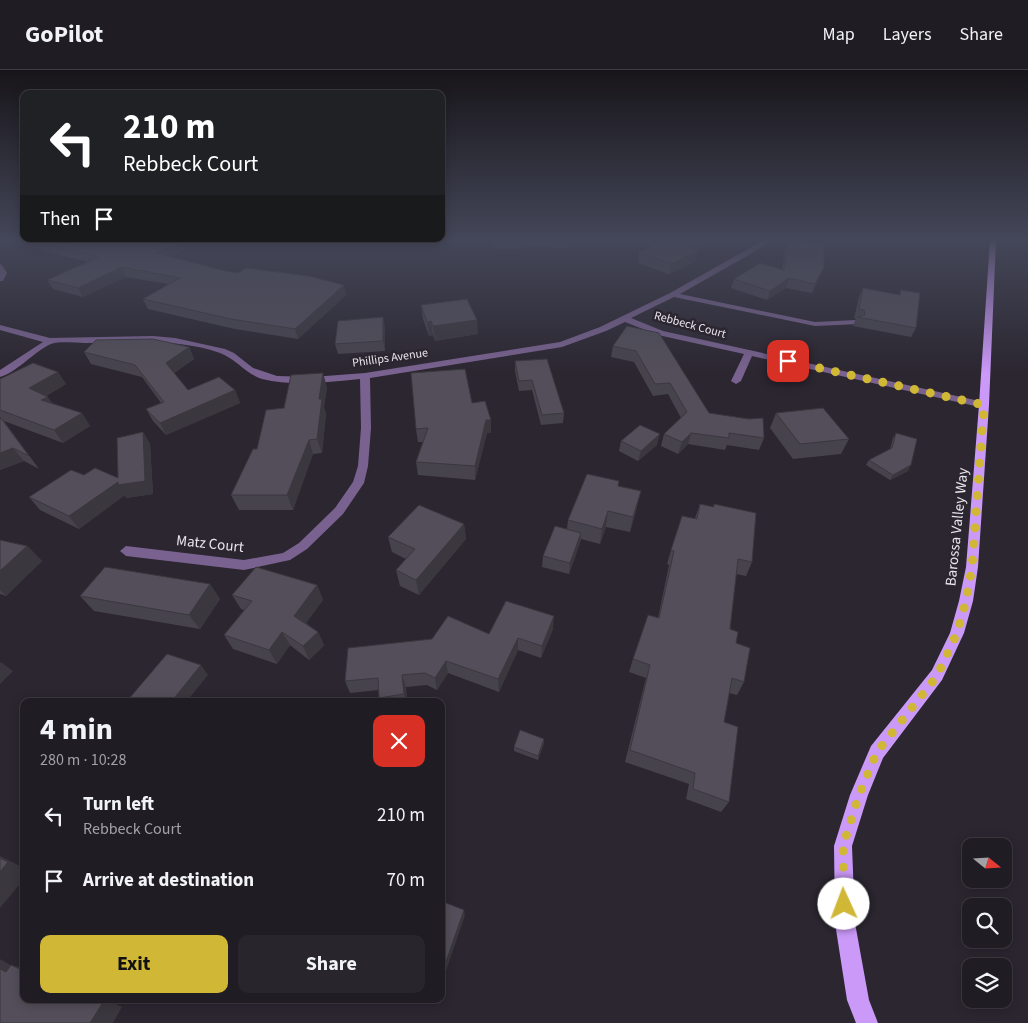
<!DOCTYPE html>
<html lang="en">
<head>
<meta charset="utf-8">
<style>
  :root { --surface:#201c24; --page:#28252c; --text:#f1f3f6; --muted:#a2a1a6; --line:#3d3a41; --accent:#d1b736 }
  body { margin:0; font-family:"Source Sans 3",sans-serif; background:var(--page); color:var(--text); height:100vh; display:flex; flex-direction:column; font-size:19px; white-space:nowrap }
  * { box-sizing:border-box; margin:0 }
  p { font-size:16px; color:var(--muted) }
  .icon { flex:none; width:28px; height:28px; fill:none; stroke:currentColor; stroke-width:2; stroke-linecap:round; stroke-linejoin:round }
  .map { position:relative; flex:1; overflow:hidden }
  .drawer { position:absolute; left:20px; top:628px; width:425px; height:305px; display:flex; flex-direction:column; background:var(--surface); border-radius:10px; box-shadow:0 2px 12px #0003,0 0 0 1px var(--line) }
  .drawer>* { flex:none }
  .guide { position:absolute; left:20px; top:20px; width:425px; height:152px; border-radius:10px; box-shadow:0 2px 12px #0003,0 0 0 1px var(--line); background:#202124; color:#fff; overflow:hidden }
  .needle { width:32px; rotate:108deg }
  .fabs { position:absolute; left:962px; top:768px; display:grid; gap:10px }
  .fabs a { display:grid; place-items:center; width:50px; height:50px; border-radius:10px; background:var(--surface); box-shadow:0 2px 12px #0003,0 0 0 1px var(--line); font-size:25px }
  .pin { position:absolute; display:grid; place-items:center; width:42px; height:42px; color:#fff; margin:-21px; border-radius:10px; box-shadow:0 2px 8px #0006 }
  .me { position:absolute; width:55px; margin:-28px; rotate:358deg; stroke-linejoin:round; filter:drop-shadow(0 0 4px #0008) }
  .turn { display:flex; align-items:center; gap:18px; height:105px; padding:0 20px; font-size:22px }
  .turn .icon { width:65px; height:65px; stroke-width:2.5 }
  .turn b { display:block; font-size:35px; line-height:42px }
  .then { display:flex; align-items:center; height:48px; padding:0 20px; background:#0003; gap:10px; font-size:19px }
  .round { display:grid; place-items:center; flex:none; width:52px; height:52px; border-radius:10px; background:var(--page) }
  .head { display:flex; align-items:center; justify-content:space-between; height:85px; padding:0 20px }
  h1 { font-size:30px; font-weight:700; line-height:38px }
  .action { display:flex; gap:10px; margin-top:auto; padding:10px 20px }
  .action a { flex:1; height:58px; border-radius:10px; background:var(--accent); color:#111; font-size:20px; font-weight:700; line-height:58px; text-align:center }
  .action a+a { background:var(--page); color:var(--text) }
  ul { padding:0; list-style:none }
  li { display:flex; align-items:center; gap:15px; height:65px; padding:0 20px }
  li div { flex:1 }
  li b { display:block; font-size:19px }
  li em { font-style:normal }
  header { display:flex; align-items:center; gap:30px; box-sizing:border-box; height:70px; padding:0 25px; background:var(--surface); border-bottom:1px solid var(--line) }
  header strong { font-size:24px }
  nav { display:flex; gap:28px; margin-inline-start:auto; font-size:18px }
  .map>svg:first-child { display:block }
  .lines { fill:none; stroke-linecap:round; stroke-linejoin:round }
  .minor { fill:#79628f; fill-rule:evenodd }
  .major { fill:#cb99f8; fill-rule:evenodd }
  .wall { fill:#47434d }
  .shaded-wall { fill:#3a373e }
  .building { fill:#534e59; stroke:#3a373e }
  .route { stroke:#d1b736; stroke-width:9; stroke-dasharray:0 16.2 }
  .labels { text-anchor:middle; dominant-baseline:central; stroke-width:5; stroke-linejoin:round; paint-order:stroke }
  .far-street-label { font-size:12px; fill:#e9e6ed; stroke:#2b2630 }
  .street-label { font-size:15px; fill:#e9e6ed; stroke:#2b2630 }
</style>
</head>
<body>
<header>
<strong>GoPilot</strong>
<nav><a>Map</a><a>Layers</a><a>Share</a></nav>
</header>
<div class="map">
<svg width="1028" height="953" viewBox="0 0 1028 953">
  <rect width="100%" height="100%" fill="#2b2630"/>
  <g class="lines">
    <path class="minor" d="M764 170H771L754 182 680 224 815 252 856 250H859V254L815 256 674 227 631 248 663 261 984 332 989 335 987 337 984 338 752 286 741 311 736 314 731 311 744 284 658 265 625 252 606 261 562 277 370 308 371 358 368 396 364 413 343 444 307 479 290 490 244 500 126 486 120 481 126 476 244 490 283 483 299 473 335 438 353 412 358 396 361 358 360 309C328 312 294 317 262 309 246 304 236 289 220 283 177 268 130 272 85 273 75 273 60 271 51 274 33 282 19 301 0 307V300L43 272 0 260V255L50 268 153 266 175 268 225 279 234 283 253 298 277 306 312 307 365 303 560 272 600 257 670 223Z
      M0 194 2 195 7 203 3 211H0Z"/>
    <path class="major" d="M990 170H996L989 335 978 497 973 531 964 563 942 610 883 688 868 725 852 776 855 853 869 930 878 953H856L847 930 835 853 834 776 850 725 871 676 932 600 950 563 959 531 966 497 979 335Z"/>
  </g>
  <path class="wall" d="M1 170H182L185 179 171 187 226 201 346 225 298 269 235 259 148 239 143 229 168 214 126 207 83 227 53 219 47 210 88 192Z
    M493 170H567V178L524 176V179H493Z
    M615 170H718L698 181 696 191 669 204 638 193 639 182 653 176 615 172Z
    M788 170 820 206 812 223 786 218 767 230 731 218 734 209 782 200 785 178Z
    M858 170H885L883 173Z
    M863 218 899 225 901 220 916 258 911 267 853 256 856 248H854L859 227Z
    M421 235 478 264 435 271 433 265 429 266 423 249Z
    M627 256 709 343 764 368 759 380 727 375 725 380 688 374 678 384 661 376 664 364 681 348 668 324 653 326 634 292 611 287 613 276Z
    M385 257V281L338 284 335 274Z
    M189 277 194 289 174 303 188 320H235L240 333 166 365 153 351 146 339 161 333 142 307 91 294 84 282Z
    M515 291 564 343 563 353 541 355 532 320 519 321 515 301Z
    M58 302 66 314 46 326 52 333 82 343 90 356 63 373 4 351 39 399 24 391 0 400V309Z
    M327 317 324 337 326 344 322 383 313 384 293 440H239L231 425 284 338Z
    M472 333 491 363H487L475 410 418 405 416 392 423 372H418L416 359Z
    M776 343 849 369 841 384 793 389 770 358Z
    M143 362 150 374 153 424 126 428 125 425 79 459 40 440 29 427 84 405 118 408Z
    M896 363 908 401 890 410 866 395 869 390 890 379 893 368Z
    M621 371 657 375 638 391 619 381Z
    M618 416 637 437 630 462 606 457 600 474 581 469 580 473 569 504 542 497 543 486 567 459 568 450Z
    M700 434 713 437 714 434 752 492 746 506 736 504 730 559 736 573 744 612 737 625 729 623 724 652 729 732 721 742 686 729 689 714 625 692 646 608 629 602 633 589 658 548 669 495 667 494 671 480 695 448Z
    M464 454 466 469 419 525 400 516 396 500 406 489 392 482 388 467Z
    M0 470 27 476 42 491 6 526 0 524Z
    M210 514 220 529 200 559 94 541 80 526Z
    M317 515 323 530 306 553 318 562 324 575 309 590 290 575 277 594 233 579 224 565 244 540 241 539 232 525Z
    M553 559 541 588 518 580 499 622 448 603 437 620 427 615 406 617 407 631H380L379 628V620L350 623 345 611 489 564Z
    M544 673 538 690 514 681V677Z"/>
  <path class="shaded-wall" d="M182 170 185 179 160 192 156 183Z
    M703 170H718L698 181 696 191 669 204 671 194 688 177Z
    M122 197 126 207 83 227 78 218Z
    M824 197 820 206 812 223 815 214Z
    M789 208 786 218 767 230 770 221Z
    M344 215 346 225 298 269 295 259Z
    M383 247 385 257V281L383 271Z
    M477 250 478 264 435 271 433 256Z
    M431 251 433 265 429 266 427 252Z
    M189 277 194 289 172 305 166 293Z
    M58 302 66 314 38 330 29 318Z
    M323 303 327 317 324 337 326 344 322 383 317 369 319 329Z
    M235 320 240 333 166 365 160 353Z
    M48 327 56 339 41 330Z
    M82 343 90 356 63 373 54 360Z
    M486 350H491V363H487L475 410V396Z
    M143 362 150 374 153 424 126 428 125 425 79 459 69 446 118 412Z
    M691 363 688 374 678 384 682 372Z
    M660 364 657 375 638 391 641 381Z
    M309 370 313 384 293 440 287 425Z
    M13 378 24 391 0 400V383Z
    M911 395 908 401 890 410 893 405Z
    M641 421 637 437 630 462 633 447Z
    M608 441 606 457 600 474 602 459Z
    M464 454 466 469 419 525 416 510Z
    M581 463 580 473 569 504 570 493Z
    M27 476 42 491 6 526 0 520V501Z
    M210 514 220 529 200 559 189 545Z
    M317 515 323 530 301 560 294 546Z
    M554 546 553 559 541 588 542 576Z
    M282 562 290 575 277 594 269 580Z
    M318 562 324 575 309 590 303 576Z
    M518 568V580L499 622 498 609Z
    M446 591 448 603 437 620 435 608Z
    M1 592 13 601 0 614V593Z
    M201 595 208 605 187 631H172Z
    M402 605 406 617 407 631H406L404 624Z
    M544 669V673L538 690V686Z
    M0 786 24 798V809L0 838Z
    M464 840 465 845 441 916V906Z
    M0 889 24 903 6 902 0 899Z
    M11 895 24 898V901Z
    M90 929H110L109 931 122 937 113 953H90Z"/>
  <path class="building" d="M31 170H182L156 183 226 201 238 203 246 198 309 206 344 215 295 259 231 249 143 229 180 208 122 197 78 218 47 210 99 187Z
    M493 170H567V171L524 170V173H493Z
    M667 170H703L688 177 698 180 671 194 639 182Z
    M788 170 824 174V197L815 214 789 208 770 221 734 209 760 193 784 200Z
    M863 218 900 225 901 220 920 223 916 258 857 247 865 245 864 240 859 239Z
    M467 229 477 250 433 256 431 251 427 252 421 235Z
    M383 247V271L335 274 338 251Z
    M627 256 659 263 709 343 749 349 763 348 764 368 729 363V368L691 363 682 372 664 364 687 342 670 313 655 314 636 281 613 276Z
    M153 269 189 277 166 293 188 320 219 307 235 320 160 353 146 339 164 332 135 295 84 282 96 270Z
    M547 289 564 343 542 345 532 310 519 311 515 291Z
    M33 293 58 302 29 318 48 327 41 330 82 343 54 360 0 340V309Z
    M465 299 472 333 485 331 491 350H486L475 396 416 392 428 358 416 359 411 303Z
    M323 303 319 329H322L317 369 309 370 287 425H231L253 379H257L266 340 284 338 291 305Z
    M823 338 849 369 800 374 776 343Z
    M0 347 29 386 13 378 0 383Z
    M640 355 660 364 641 381 621 371Z
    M143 362 145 411 118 415V412L69 446 29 427 71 400 84 405 95 398 118 408 117 368Z
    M896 363 917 369 911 395 893 405 869 390 892 378Z
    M587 404 619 411 618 416 641 421 633 447 608 441 602 459 568 450Z
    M700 434 714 437V434L756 443 752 492 738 489 730 559 738 562 736 573 750 578 744 612 732 608 724 652 738 657 729 732 693 719 695 703 630 680 650 595 633 589 648 545 659 548 674 481 671 480 682 446 697 449Z
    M419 435 464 454 416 510 396 500 415 479 388 467Z
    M555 456 581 463 570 493 543 486Z
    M0 470 27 476 0 501Z
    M105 497 210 514 189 545 80 526Z
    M256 497 317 515 294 546 318 562 303 576 282 562 269 580 224 565 252 531 232 525Z
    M506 531 554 546 542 576 518 568 498 609 446 591 435 608 425 603 402 605 404 624 379 628 378 608 345 611 348 578 432 569 448 546 489 564Z
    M167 584 201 595 172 631H127Z
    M520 660 544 669 538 686 514 677Z
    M0 788 8 792 0 802Z
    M441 831 464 840 441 906Z
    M11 895 24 901V929H90L102 934 90 953H0V899L6 902Z"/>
  <linearGradient id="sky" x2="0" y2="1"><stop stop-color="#18151a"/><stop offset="0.56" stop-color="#444759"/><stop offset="1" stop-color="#444759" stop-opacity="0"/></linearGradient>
  <rect width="1028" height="303" fill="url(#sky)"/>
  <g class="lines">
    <path class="route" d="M788 291 984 335 972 497 966 531 957 563 937 606 877 682 859 725 843 776 844 834"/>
  </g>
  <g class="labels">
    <g class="far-street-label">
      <text transform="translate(690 255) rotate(15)">Rebbeck Court</text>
      <text transform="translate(390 288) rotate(-8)">Phillips Avenue</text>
    </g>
    <g class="street-label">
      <text transform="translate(957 457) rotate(-84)">Barossa Valley Way</text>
      <text transform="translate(210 474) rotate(6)">Matz Court</text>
    </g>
  </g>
</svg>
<div class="fabs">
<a><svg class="needle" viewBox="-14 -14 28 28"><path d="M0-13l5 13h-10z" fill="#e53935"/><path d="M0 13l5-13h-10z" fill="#a2a1a6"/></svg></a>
<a><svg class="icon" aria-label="search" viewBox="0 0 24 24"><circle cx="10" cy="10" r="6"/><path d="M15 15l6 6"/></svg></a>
<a><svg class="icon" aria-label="layers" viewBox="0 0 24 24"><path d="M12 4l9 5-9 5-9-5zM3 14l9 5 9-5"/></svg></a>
</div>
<div class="pin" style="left:788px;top:291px;background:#d93025"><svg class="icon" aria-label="arrive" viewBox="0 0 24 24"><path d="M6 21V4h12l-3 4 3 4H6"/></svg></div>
<svg class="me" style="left:844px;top:834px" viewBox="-20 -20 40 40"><circle r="19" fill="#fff"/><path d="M0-13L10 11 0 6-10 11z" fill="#d1b736"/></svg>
<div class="guide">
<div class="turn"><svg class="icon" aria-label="left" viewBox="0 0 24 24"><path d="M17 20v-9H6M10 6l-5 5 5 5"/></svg><div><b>210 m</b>Rebbeck Court</div></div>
<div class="then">Then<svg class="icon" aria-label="arrive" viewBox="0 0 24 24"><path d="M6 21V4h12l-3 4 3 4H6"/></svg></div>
</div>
<section class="drawer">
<div class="head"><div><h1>4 min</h1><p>280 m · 10:28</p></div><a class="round" style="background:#d93025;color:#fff"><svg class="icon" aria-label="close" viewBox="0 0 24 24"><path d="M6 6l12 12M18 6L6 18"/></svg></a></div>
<ul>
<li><svg class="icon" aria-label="left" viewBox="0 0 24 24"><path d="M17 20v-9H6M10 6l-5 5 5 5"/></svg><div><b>Turn left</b><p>Rebbeck Court</p></div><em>210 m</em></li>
<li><svg class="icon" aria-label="arrive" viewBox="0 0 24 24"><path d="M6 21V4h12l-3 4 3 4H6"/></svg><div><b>Arrive at destination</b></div><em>70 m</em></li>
</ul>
<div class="action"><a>Exit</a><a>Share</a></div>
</section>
</div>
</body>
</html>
